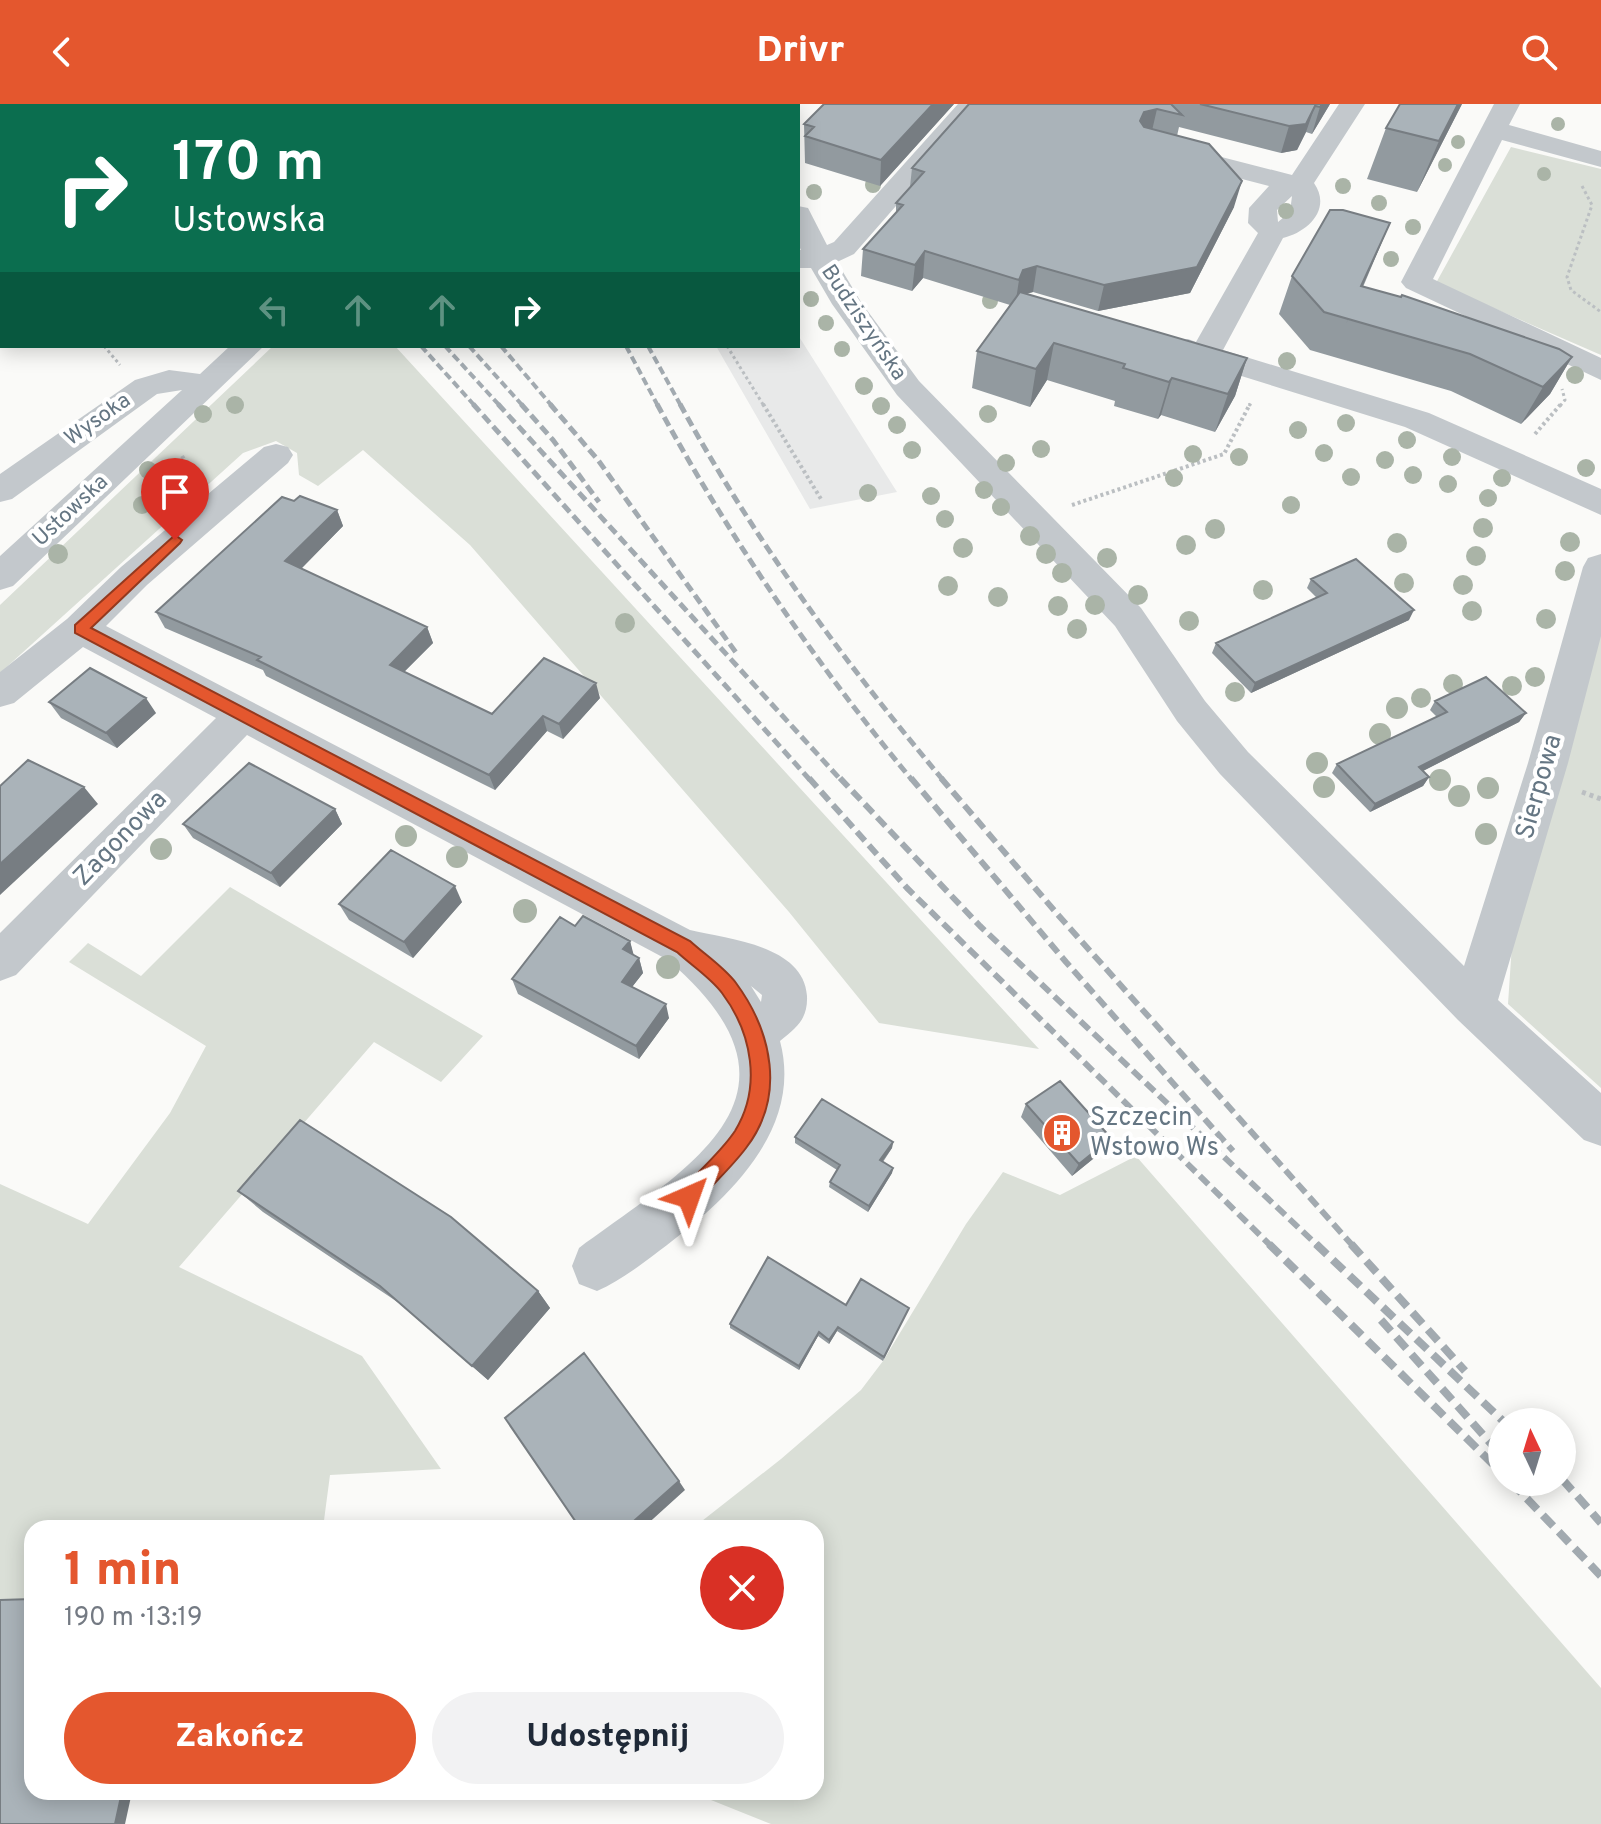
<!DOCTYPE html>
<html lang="pl">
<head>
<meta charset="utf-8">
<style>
  :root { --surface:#fff; --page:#f2f2f3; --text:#1f2937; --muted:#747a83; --accent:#e4572e }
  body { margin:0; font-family:Overpass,sans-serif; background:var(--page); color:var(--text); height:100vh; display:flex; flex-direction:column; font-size:30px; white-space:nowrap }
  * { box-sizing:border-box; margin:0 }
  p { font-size:26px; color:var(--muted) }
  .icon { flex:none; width:44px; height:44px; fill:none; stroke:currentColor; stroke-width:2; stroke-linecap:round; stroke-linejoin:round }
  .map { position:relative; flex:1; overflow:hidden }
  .side { position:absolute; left:24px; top:1416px; width:800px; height:280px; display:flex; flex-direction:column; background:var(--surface); border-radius:24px; box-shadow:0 4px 20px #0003 }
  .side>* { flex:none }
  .guide { position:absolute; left:0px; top:0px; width:800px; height:244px; box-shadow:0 4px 20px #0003; background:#0b6e4f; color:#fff; overflow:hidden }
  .needle { width:52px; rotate:356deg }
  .tools { position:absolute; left:1488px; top:1304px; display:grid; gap:16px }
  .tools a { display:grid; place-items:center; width:88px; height:88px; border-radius:50%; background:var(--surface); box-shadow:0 4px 20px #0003; font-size:40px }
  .pin { position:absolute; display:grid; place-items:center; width:68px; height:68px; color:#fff; margin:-82px -34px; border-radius:50% 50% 50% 0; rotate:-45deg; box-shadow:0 0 8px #0007 }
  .pin .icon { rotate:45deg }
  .me { position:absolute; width:88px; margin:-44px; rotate:43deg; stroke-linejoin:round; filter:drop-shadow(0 0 6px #0008) }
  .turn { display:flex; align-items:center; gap:28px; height:168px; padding:0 40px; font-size:36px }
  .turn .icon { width:104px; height:104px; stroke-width:2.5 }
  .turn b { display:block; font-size:56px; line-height:68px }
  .lanes { display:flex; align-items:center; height:76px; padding:0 40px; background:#0003; justify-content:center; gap:40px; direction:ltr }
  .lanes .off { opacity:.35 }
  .round { display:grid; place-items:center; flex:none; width:84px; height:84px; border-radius:42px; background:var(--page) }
  .headline { display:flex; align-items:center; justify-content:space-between; height:136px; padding:0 40px }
  h1 { font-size:48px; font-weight:800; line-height:60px; color:var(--accent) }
  .cta { display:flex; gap:16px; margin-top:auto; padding:16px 40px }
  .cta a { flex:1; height:92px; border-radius:48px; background:var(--accent); color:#fff; font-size:32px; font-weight:800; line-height:92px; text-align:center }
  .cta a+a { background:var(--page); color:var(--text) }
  header { display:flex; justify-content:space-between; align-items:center; height:104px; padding:0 40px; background:var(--accent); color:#fff; font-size:36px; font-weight:800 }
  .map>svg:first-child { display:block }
  .built { fill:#e8e9e9 }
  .green { fill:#dadfd7 }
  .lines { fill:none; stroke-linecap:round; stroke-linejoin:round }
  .path-far2 { stroke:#bbbfc2; stroke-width:3; stroke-dasharray:3 3; stroke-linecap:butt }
  .path-far1 { stroke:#bbbfc2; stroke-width:4; stroke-dasharray:3 3; stroke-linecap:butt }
  .path { stroke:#bbbfc2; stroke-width:5; stroke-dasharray:4 4; stroke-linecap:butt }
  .minor { fill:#c3c8cc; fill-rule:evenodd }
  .rail-far3 { stroke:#a2aab0; stroke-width:4; stroke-dasharray:8 4; stroke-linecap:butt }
  .rail-far2 { stroke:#a2aab0; stroke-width:5; stroke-dasharray:10 5; stroke-linecap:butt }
  .rail-far1 { stroke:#a2aab0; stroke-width:6; stroke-dasharray:12 6; stroke-linecap:butt }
  .rail { stroke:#a2aab0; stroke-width:8; stroke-dasharray:15 8; stroke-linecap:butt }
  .tree { fill:#aab4a7 }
  .wall { fill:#929a9f }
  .shaded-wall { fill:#777d82 }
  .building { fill:#aab3b9; stroke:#777d82; stroke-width:2 }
  .route { fill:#e4572e; stroke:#94391e; stroke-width:2 }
  .labels { text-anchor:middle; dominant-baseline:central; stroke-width:8; stroke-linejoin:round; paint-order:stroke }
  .far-street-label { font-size:22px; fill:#657683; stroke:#fff }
  .street-label { font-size:26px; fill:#657683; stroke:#fff }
  .poi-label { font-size:26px; fill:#657683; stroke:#fff; text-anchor:start }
</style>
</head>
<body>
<header><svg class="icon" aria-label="back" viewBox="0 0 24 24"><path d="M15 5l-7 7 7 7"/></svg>Drivr<svg class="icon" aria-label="search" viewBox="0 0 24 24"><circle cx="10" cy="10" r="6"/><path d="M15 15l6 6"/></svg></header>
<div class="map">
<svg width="1601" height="1720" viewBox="0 0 1601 1720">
  <rect width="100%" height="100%" fill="#fafaf8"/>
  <path class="built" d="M798 231 897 388 810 405 716 242H798Z"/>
  <path class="green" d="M1511 43 1601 65V251L1436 179Z
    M273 242H395L1039 945 879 919 789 808 470 441 363 346 318 382 299 371 297 349 276 337 243 349 0 569V501Z
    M1601 526V984L1508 900 1512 840Z
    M230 783 483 932 441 978 374 938 179 1163 362 1252 441 1365 330 1371 323 1424H32V1496L0 1500V1080L88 1120 170 1009 206 942 69 858 88 839 141 872Z
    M1136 1052 1601 1584V1720H771L691 1688H816V1424H693L781 1355 861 1286 883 1257 966 1120 1003 1068 1060 1091Z"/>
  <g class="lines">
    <path class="path-far2" d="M1582 82 1592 101 1567 173 1571 186 1601 208
      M0 159 2 155
      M104 242 120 261
      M727 242 764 302
      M1249 302 1251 299
      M1560 302 1565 296 1562 285"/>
    <path class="path-far1" d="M763 300 821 395
      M1535 330 1561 300
      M182 352 194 370
      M1072 401 1224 350 1250 300"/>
    <path class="path" d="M1582 688 1601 695"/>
    <path class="minor" d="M425 0H453L454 2H426Z
      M733 0H759L760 2H734Z
      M958 0H985L854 150 837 158 861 198 919 277 1141 504 1205 597 1248 648 1464 862 1528 659 1583 463 1588 454 1601 450V532L1568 659 1498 896 1601 989V1042L1584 1036 1458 916 1220 670 1177 617 1115 522 897 291 832 200 811 164H798V146H801L798 140V102L808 104 827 141 834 138Z
      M1339 0H1365L1314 79C1332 105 1308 128 1283 134L1223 246 1429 309 1601 385V411L1405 323 1177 252 1172 245 1177 238 1188 235 1196 238 1258 129 1248 119 1249 104 1269 82 1161 54 1158 48 1161 42 1171 40 1292 71ZM1292 92 1290 108 1278 118 1277 106Z
      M1494 0H1520L1509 21 1601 47V63L1502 36 1433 175 1601 254V276L1406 184 1401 178Z
      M230 242H264L13 482 0 486V452L182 286 157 290 12 395 0 398V370L135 276 169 266 200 270Z
      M276 340 288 343 293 351 288 359 147 481 106 522 690 826C728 835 804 841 807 892 808 915 797 923 780 937 804 1027 725 1098 659 1147 639 1162 620 1177 597 1187L579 1180 572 1162 579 1144C694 1060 823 989 668 856L247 631 16 871 0 877V829L216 614 83 543 14 599 0 603V568L67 515 121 463 264 343ZM751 882 762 891 761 898Z"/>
    <path class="rail-far3" d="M421 242 475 302
      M445 242 500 302
      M469 242 523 302
      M501 242 552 302
      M626 242 658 302
      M648 242 681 302"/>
    <path class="rail-far2" d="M473 300 810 676
      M498 300 841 676
      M521 300 553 336 599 398
      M550 300 598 356 737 550
      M657 300C729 433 816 560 912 676
      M680 300C753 434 845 559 943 676"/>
    <path class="rail-far1" d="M809 674 907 784 1271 1142
      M840 674 980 822 1318 1142
      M911 674 1066 858 1233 1047
      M941 674 1059 812 1353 1142"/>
    <path class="rail" d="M1269 1140 1502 1369
      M1316 1140 1504 1318
      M1351 1140 1465 1267
      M1381 1216 1502 1352
      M1562 1375 1601 1419
      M1511 1378 1601 1472"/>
  </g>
  <g class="tree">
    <circle cx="1558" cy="20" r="7"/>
    <circle cx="1458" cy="38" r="7"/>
    <circle cx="1445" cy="61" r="7"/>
    <circle cx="1544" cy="70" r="7"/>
    <circle cx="873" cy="81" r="8"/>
    <circle cx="1343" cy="82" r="8"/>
    <circle cx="814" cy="88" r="8"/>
    <circle cx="1379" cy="99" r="8"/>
    <circle cx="1286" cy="107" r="8"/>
    <circle cx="1413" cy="123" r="8"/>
    <circle cx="1391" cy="155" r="8"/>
    <circle cx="811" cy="195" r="8"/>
    <circle cx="990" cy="197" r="8"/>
    <circle cx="826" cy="219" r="8"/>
    <circle cx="842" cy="245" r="8"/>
    <circle cx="1287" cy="257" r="9"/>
    <circle cx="1575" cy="271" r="9"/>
    <circle cx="864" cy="282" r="9"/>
    <circle cx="235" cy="301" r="9"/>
    <circle cx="881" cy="302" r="9"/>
    <circle cx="203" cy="310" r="9"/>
    <circle cx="988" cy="310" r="9"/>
    <circle cx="1346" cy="319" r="9"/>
    <circle cx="897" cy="321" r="9"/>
    <circle cx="1298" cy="326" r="9"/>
    <circle cx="1407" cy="336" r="9"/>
    <circle cx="1041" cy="345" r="9"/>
    <circle cx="912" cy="346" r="9"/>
    <circle cx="1324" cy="349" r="9"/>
    <circle cx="1193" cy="350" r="9"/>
    <circle cx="1239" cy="353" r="9"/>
    <circle cx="1452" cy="353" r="9"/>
    <circle cx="1385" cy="356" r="9"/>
    <circle cx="1006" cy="359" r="9"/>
    <circle cx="1586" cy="364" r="9"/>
    <circle cx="148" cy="366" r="9"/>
    <circle cx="1413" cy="371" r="9"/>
    <circle cx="1351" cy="373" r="9"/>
    <circle cx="1174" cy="374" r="9"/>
    <circle cx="1502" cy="374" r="9"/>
    <circle cx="1448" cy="380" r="9"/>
    <circle cx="984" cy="386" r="9"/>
    <circle cx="868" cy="389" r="9"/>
    <circle cx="931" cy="392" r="9"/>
    <circle cx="1488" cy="394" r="9"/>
    <circle cx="142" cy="401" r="9"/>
    <circle cx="1291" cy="401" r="9"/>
    <circle cx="1001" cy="403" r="9"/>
    <circle cx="945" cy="415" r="9"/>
    <circle cx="1483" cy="424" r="10"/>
    <circle cx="1215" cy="425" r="10"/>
    <circle cx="1030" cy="432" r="10"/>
    <circle cx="1570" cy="438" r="10"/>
    <circle cx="1397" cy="439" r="10"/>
    <circle cx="1186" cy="441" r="10"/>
    <circle cx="963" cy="444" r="10"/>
    <circle cx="58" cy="450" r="10"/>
    <circle cx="1046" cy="450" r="10"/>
    <circle cx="1476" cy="452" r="10"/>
    <circle cx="1107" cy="454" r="10"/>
    <circle cx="1565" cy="467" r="10"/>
    <circle cx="1062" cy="469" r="10"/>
    <circle cx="1404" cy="479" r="10"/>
    <circle cx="1463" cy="481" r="10"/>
    <circle cx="948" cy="482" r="10"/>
    <circle cx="1263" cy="486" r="10"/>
    <circle cx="1138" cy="491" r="10"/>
    <circle cx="998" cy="493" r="10"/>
    <circle cx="1095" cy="501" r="10"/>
    <circle cx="1058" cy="502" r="10"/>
    <circle cx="1472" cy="507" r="10"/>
    <circle cx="1546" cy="515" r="10"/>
    <circle cx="1189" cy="517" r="10"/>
    <circle cx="625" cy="519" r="10"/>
    <circle cx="1077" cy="525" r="10"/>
    <circle cx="1535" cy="573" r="10"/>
    <circle cx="1453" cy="580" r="10"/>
    <circle cx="1512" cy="582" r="10"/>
    <circle cx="1235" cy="588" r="10"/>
    <circle cx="1421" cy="594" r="10"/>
    <circle cx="1397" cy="604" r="11"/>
    <circle cx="1380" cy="630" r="11"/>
    <circle cx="1317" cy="659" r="11"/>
    <circle cx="1440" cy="676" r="11"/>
    <circle cx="1324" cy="683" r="11"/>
    <circle cx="1488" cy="684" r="11"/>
    <circle cx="1459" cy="692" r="11"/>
    <circle cx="1486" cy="730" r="11"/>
    <circle cx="406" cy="732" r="11"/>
    <circle cx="161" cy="745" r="11"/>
    <circle cx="457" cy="753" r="11"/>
    <circle cx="525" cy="807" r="12"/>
    <circle cx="668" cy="863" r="12"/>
  </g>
  <path class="wall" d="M0 0 2 2V44L0 43Z
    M954 0 880 82 805 59 804 20Z
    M969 0H1330L1312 30 1306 28 1297 46 1281 49 1179 23 1177 32 1234 103 1190 189 1098 207 1033 188 1026 190 1247 254 1235 292 1215 328 1161 311 1158 315 1114 302 1115 297 1047 276 1030 303 972 284 977 247 1010 201 923 174 912 187 861 172 863 145 896 109V99L910 83 912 64Z
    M1462 0 1417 88 1367 75 1386 24Z
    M1390 119 1363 183 1572 253 1550 290 1521 320 1451 287 1310 246 1279 210 1292 172Z
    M294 397 337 406 343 422 301 465 427 523 433 539 404 568 492 610 600 594 563 635 547 627 495 686 266 572 263 566 165 524 156 508Z
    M1311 475 1409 516 1251 589 1212 549 1216 539 1317 494 1307 484Z
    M1435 597 1526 609 1519 618 1423 667 1429 673 1423 682 1370 708 1332 669 1337 660 1437 613 1430 606Z
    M49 598 156 609 117 644 61 614Z
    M335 705 342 720 280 783 193 734 183 720Z
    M462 798 413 854 349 816 339 800Z
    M630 837 633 851 639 854 643 869 632 883 669 914 639 955 518 890 512 875Z
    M1026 1000 1104 1046 1072 1072 1021 1013Z
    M795 1033 893 1038 892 1044 883 1058 893 1064 892 1069 868 1108 829 1083 830 1078 837 1066 795 1039Z
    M238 1087 538 1187 550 1204 488 1276 399 1199 263 1108Z
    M846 1201 909 1204 883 1257 837 1227 829 1240 818 1232 799 1266 730 1224V1220Z"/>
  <path class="shaded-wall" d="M933 0H954L880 82 881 56Z
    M1322 0H1330L1312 30 1320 3Z
    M1458 0H1462L1417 88 1439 37Z
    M1315 2 1306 28 1297 46 1281 49 1289 22Z
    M1157 5 1151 31 1140 17 1144 8Z
    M1242 77 1234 103 1190 189 1098 207 1104 181Z
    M1390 119 1374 156 1346 220 1361 182Z
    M925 147 923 174 912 187 915 161Z
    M1037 162 1033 188 1018 192 1015 202 1019 176 1023 166Z
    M1054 239 1047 276 1030 303 1036 265Z
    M1572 253 1550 290 1521 320 1543 283Z
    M1247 254 1235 292 1215 328 1228 290Z
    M1172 274 1161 311 1158 315 1169 278Z
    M337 406 343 422 292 474 285 457Z
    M1414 506 1409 516 1251 589 1255 579Z
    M427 523 433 539 396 576 390 561Z
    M596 579 600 594 563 635 559 620Z
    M146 594 156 609 117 644 106 629Z
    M1526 609 1519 618 1413 672 1419 663Z
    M543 612 547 627 495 686 489 671Z
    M1429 673 1423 682 1370 708 1375 700Z
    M84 683 98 700 0 791V760Z
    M335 705 342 720 280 783 271 769Z
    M455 782 462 798 413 854 404 838Z
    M630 837 634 852 623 845Z
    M639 854 643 869 625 892 622 878Z
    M666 900 669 914 639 955 636 942Z
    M1111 1034 1104 1046 1072 1072 1079 1060Z
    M893 1038 892 1044 879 1062 880 1056Z
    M893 1064 892 1069 868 1108 869 1102Z
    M538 1187 550 1204 488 1276 472 1262Z
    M838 1223 837 1227 829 1240V1236Z
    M819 1228 818 1232 799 1266V1262Z
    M679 1377 685 1386 643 1424H626Z
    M122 1688H132L125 1720H115Z"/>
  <path class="building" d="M0 0H17L21 2H2V33L0 31Z
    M824 0H933L881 56 805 32 814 23 804 20Z
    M969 0H1171L1182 11 1157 5 1144 8 1140 17 1144 23 1209 40 1242 77 1197 163 1104 181 1037 162 1023 166 1019 176 925 147 915 161 863 145 903 101 896 99 924 68 912 64Z
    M1200 0H1322L1320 3 1315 2 1306 20 1289 22Z
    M1400 0H1458L1439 37 1386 24Z
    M1330 106H1343L1390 119 1361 182 1401 193 1402 191 1559 245 1572 253 1543 283 1470 250 1324 208 1292 172Z
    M1020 188 1247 254 1228 290 1172 274 1169 278 1123 264 1125 260 1054 239 1036 265 977 247Z
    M300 392 337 406 285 457 427 523 390 561 492 610 544 554 596 579 559 620 543 612 489 671 257 556 261 553 156 508 282 393 294 397Z
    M1356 455 1414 506 1255 579 1216 539 1327 489 1311 475Z
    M90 564 146 594 106 629 49 598Z
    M1486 573 1526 609 1419 663 1429 673 1375 700 1337 660 1447 608 1435 597Z
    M28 656 84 683 0 760V682Z
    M249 659 335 705 271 769 183 720Z
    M391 746 455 782 404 838 339 800Z
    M583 812 630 837 623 845 639 854 622 878 666 900 636 942 512 875 560 813 575 822Z
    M1060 977 1111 1034 1079 1060 1026 1000Z
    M822 995 893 1038 880 1056 893 1064 869 1102 830 1078 840 1061 795 1033Z
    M300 1016 451 1113 538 1187 472 1262 380 1182 238 1087Z
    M768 1153 846 1201 861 1175 909 1204 884 1253 838 1223 829 1236 819 1228 799 1262 730 1220Z
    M584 1249 679 1377 626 1424H580L505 1314Z
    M32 1495V1688H122L115 1720H0V1496Z"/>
  <path class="route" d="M175 431 182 436 180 439 91 524 690 837C704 850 724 863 736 879 772 928 786 992 746 1044 731 1064 712 1081 696 1099L689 1102 681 1099 678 1093 681 1086C699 1067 721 1048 735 1027 762 983 752 929 722 889 711 874 691 861 677 848L75 529V521Z"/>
  <defs>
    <g id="building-disc" transform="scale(2)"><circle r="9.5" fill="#e4572e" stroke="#fff"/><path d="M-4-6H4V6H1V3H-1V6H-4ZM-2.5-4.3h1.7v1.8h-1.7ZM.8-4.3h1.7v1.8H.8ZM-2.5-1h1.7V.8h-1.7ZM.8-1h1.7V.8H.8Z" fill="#fff"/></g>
  </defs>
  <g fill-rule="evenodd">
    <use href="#building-disc" x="1062" y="1029"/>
  </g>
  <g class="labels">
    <g class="far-street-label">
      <text transform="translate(863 219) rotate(56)">Budziszyńska</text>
      <text transform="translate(98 316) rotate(-35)">Wysoka</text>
      <text transform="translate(71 407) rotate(-43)">Ustowska</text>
    </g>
    <g class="street-label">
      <text transform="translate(1540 683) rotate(-74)">Sierpowa</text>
      <text transform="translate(121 735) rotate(-46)">Zagonowa</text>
    </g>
    <g class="poi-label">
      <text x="1090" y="1014">Szczecin<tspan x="1090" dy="30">Wstowo Ws</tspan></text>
    </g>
  </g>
</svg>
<div class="tools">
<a><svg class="needle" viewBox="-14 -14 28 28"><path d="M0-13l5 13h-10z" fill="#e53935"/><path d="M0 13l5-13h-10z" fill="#747a83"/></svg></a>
</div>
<div class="pin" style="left:175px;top:436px;background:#d93025"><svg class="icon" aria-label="arrive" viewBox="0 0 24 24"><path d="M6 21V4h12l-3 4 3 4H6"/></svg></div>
<svg class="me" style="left:689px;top:1093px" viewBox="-20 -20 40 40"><path d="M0-17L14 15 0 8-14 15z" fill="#e4572e" stroke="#fff" stroke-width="4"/></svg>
<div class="guide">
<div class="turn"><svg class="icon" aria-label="right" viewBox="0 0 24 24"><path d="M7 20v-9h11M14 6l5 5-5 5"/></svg><div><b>170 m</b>Ustowska</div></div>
<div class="lanes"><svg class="icon off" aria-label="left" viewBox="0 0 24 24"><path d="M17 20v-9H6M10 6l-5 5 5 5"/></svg><svg class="icon off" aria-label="ahead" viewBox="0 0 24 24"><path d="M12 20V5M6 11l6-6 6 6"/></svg><svg class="icon off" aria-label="ahead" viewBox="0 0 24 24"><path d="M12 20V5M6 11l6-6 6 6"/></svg><svg class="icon" aria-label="right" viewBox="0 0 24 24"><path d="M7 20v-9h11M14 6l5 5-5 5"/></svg></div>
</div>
<section class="side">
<div class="headline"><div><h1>1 min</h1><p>190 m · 13:19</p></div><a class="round" style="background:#d93025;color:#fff"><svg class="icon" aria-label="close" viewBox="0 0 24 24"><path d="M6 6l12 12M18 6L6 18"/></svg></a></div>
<div class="cta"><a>Zakończ</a><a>Udostępnij</a></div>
</section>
</div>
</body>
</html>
